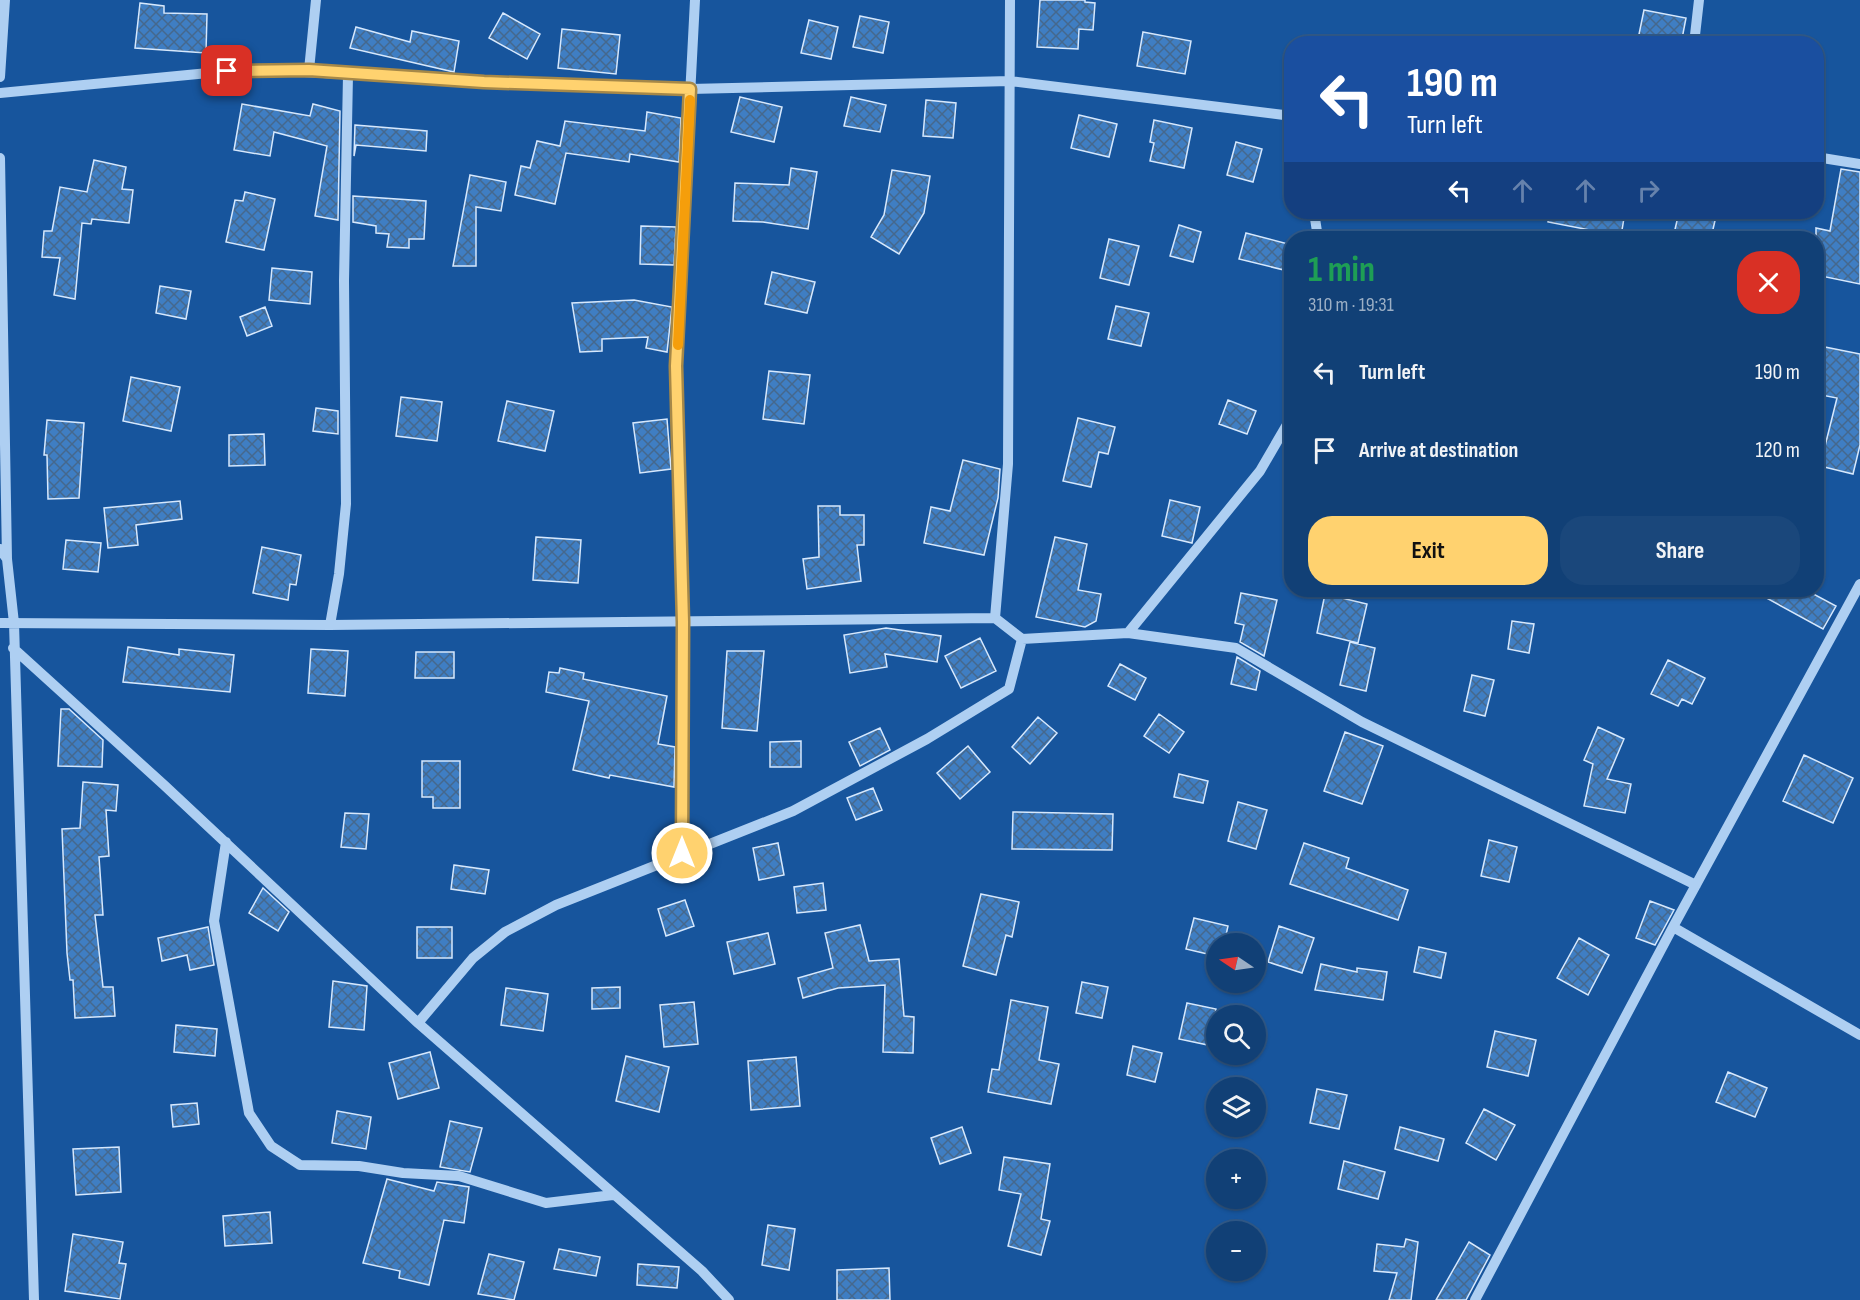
<!DOCTYPE html>
<html lang="en">
<head>
<meta charset="utf-8">
<style>
  :root { --surface:#114076; --page:#1a477b; --text:#f1f3f6; --muted:#9cafc5; --line:#305988; --accent:#ffd26f }
  body { margin:0; font-family:"Sofia Sans Condensed",sans-serif; background:var(--page); color:var(--text); height:100vh; display:flex; flex-direction:column; font-size:22px; white-space:nowrap }
  * { box-sizing:border-box; margin:0 }
  p { font-size:20px; color:var(--muted) }
  .icon { flex:none; width:33px; height:33px; fill:none; stroke:currentColor; stroke-width:2; stroke-linecap:round; stroke-linejoin:round }
  .map { position:relative; flex:1; overflow:hidden }
  .panel { position:absolute; left:1284px; top:231px; width:540px; height:366px; display:flex; flex-direction:column; background:var(--surface); border-radius:24px; box-shadow:0 2px 4px #0004,0 0 0 2px var(--line) }
  .panel>* { flex:none }
  .top-card { position:absolute; left:1284px; top:36px; width:540px; height:183px; border-radius:24px; box-shadow:0 2px 4px #0004,0 0 0 2px var(--line); background:#1a4fa0; color:#fff; overflow:hidden }
  .needle { width:39px; rotate:283deg }
  .fabs { position:absolute; left:1206px; top:933px; display:grid; gap:12px }
  .fabs a { display:grid; place-items:center; width:60px; height:60px; border-radius:50%; background:var(--surface); box-shadow:0 2px 4px #0004,0 0 0 2px var(--line); font-size:30px }
  .pin { position:absolute; display:grid; place-items:center; width:51px; height:51px; color:#fff; margin:-26px; border-radius:12px; box-shadow:0 3px 9px #0006 }
  .me { position:absolute; width:66px; margin:-33px; rotate:0deg; stroke-linejoin:round; filter:drop-shadow(0 0 4px #0008) }
  .turn { display:flex; align-items:center; gap:21px; height:126px; padding:0 24px; font-size:27px }
  .turn .icon { width:78px; height:78px; stroke-width:2.5 }
  .turn b { display:block; font-size:42px; line-height:51px }
  .lanes { display:flex; align-items:center; height:57px; padding:0 24px; background:#0003; justify-content:center; gap:30px; direction:ltr }
  .lanes .off { opacity:.35 }
  .round { display:grid; place-items:center; flex:none; width:63px; height:63px; border-radius:24px; background:var(--page) }
  .head { display:flex; align-items:center; justify-content:space-between; height:102px; padding:0 24px }
  h1 { font-size:36px; font-weight:700; line-height:45px; color:#1e9e55 }
  .primary-button { display:flex; gap:12px; margin-top:auto; padding:12px 24px }
  .primary-button a { flex:1; height:69px; border-radius:24px; background:var(--accent); color:#111; font-size:24px; font-weight:700; line-height:69px; text-align:center }
  .primary-button a+a { background:var(--page); color:var(--text) }
  ul { padding:0; list-style:none }
  li { display:flex; align-items:center; gap:18px; height:78px; padding:0 24px }
  li div { flex:1 }
  li b { display:block; font-size:22px }
  li em { font-style:normal }
  .map>svg:first-child { display:block }
  .building { fill:url(#building-cross-hatch); stroke:#d6e8fd; stroke-width:1.5 }
  .lines { fill:none; stroke-linecap:round; stroke-linejoin:round }
  .minor { stroke:#aecff2; stroke-width:10 }
  .route-casing { stroke:#a68848; stroke-width:15 }
  .route { stroke:#ffd26f; stroke-width:10 }
  .slow { stroke:#f59e0b; stroke-width:10 }
</style>
</head>
<body>
<div class="map">
<svg width="1860" height="1300" viewBox="0 0 1860 1300">
  <defs>
    <pattern id="building-cross-hatch" width="8" height="8" patternUnits="userSpaceOnUse" patternTransform="scale(1.5)"><rect width="8" height="8" fill="#3f7ec3"/><path d="M0 0l8 8M0 8l8-8" fill="none" stroke="#45688d"/></pattern>
  </defs>
  <rect width="100%" height="100%" fill="#17559d"/>
  <path class="building" d="M1040 0H1085V2L1095 3 1093 30 1079 29 1078 49 1037 47Z
    M140 3 164 6V13L207 14 206 53 135 48Z
    M1644 10 1686 18 1681 44H1637Z
    M503 13 540 34 527 59 489 38Z
    M860 16 889 22 883 53 853 47Z
    M809 20 838 27 831 59 801 53Z
    M356 27 410 42 412 31 459 41 454 72 350 48Z
    M562 29 620 35 616 74 558 68Z
    M1143 32 1191 41 1185 74 1137 66Z
    M740 97 782 107 774 142 731 132Z
    M851 97 886 105 880 132 844 126Z
    M926 100 956 103 953 138 923 136Z
    M242 104 310 116 313 104 340 111 338 220 315 216 327 146 274 132 270 156 234 150Z
    M647 112 681 118 679 162 630 154 629 162 566 153 555 204 515 195 521 166 530 168 537 141 560 146 565 121 645 131Z
    M1079 115 1117 124 1109 157 1071 148Z
    M1154 120 1192 128 1184 168 1150 161 1154 143 1150 142Z
    M355 125 427 131 426 151 356 145 354 156Z
    M1236 142 1262 149 1253 182 1227 175Z
    M94 160 126 167 122 189 133 190 129 223 92 219 91 224 82 223 75 299 54 295 60 258 42 257 44 231H52L60 187 87 192Z
    M791 168 817 172 808 229 763 222 733 221 735 183 789 185Z
    M1841 169 1860 172V284L1816 275V228L1830 231Z
    M892 170 930 176 924 213 899 254 871 237 884 215Z
    M470 175 506 182 501 211 476 207V266H453Z
    M245 192 275 199 264 250 226 242 235 200 243 201Z
    M353 196 426 201 424 239H409V248L387 247 389 234 376 233V226L353 222Z
    M1549 212H1625L1621 236 1548 222Z
    M1679 212H1717L1711 238H1673Z
    M1179 225 1201 232 1193 262 1170 256Z
    M641 226 676 227 674 265 640 264Z
    M1246 233 1292 245V272L1239 259Z
    M1109 239 1139 246 1129 285 1100 278Z
    M272 268 312 272 310 304 269 300Z
    M772 272 815 282 807 313 765 304Z
    M160 286 191 291 186 319 156 313Z
    M634 300 672 307 667 352 646 348 648 337 602 339V351L580 352 572 303Z
    M1116 306 1149 313 1141 346 1108 339Z
    M265 307 272 326 247 336 240 317Z
    M1825 347 1860 354V445L1853 474 1820 466 1837 398 1816 394Z
    M769 371 810 375 804 424 763 419Z
    M131 377 180 387 171 431 123 421Z
    M401 397 442 402 437 441 396 436Z
    M1228 400 1256 411 1247 434 1219 424Z
    M507 401 554 411 545 451 498 441Z
    M316 408 338 411V434L313 431Z
    M1078 418 1115 427 1108 454 1099 452 1091 487 1063 481Z
    M667 419 671 469 640 473 633 423Z
    M47 420 84 423 79 498 48 499 47 455H44Z
    M264 434 265 465 229 466V435Z
    M963 460 1000 469 998 498 984 555 924 543 931 507 950 511Z
    M1170 500 1200 507 1192 543 1162 536Z
    M180 501 182 519 136 525 138 545 108 548 104 508Z
    M818 506H840V515H864V545H857L861 581 807 589 803 559 819 557Z
    M536 537 581 540 578 583 533 580Z
    M1055 537 1087 544 1078 590 1101 594 1096 621 1085 627 1036 617Z
    M66 540 101 543 98 572 63 569Z
    M262 547 301 555 296 585 290 584 288 600 253 593Z
    M1752 590H1806L1836 606 1823 629Z
    M1241 593 1277 600 1264 656 1240 642 1244 625 1235 623Z
    M1325 594 1367 604 1358 643 1317 633Z
    M1512 621 1534 624 1529 653 1508 649Z
    M886 628 941 636 937 662 885 654 887 667 850 673 844 635Z
    M980 638 996 671 961 688 945 656Z
    M1350 642 1375 648 1366 691 1340 685Z
    M128 647 179 655V649L234 655 230 692 123 682Z
    M311 649 348 651 345 696 308 693Z
    M727 651H764L757 731 722 728Z
    M416 652H454V678H415Z
    M1237 657 1260 671 1256 690 1231 684Z
    M1668 660 1705 678 1692 704 1682 699 1678 706 1651 694Z
    M1120 664 1146 678 1135 700 1108 686Z
    M560 668 584 673 583 679 667 696 658 744 675 747 674 787 610 775 609 778 573 770 589 701 546 692 549 672 559 673Z
    M1472 675 1494 680 1485 716 1464 711Z
    M61 709H69L103 740 102 767 58 766Z
    M1159 714 1184 732 1169 753 1144 736Z
    M1038 717 1057 733 1030 764 1012 747Z
    M1598 727 1624 739 1607 779 1631 784 1625 813 1584 806 1593 764 1584 760Z
    M880 728 890 750 860 766 849 742Z
    M1345 732 1383 746 1362 804 1324 791Z
    M801 741V767H770V742Z
    M968 746 990 772 960 799 937 773Z
    M1804 755 1853 778 1833 823 1783 801Z
    M422 761H460V808H433V797H422Z
    M1179 774 1208 781 1203 803 1174 797Z
    M83 782 118 785 116 811 106 810 109 856 99 857 103 915H95L103 987H113L115 1016 75 1018 73 980H70L67 953 62 829 80 828Z
    M873 788 882 810 856 820 847 798Z
    M1238 802 1267 810 1256 849 1228 841Z
    M1013 812 1113 814 1112 850 1012 849Z
    M345 813 369 814 366 849 341 847Z
    M1489 840 1517 847 1509 882 1481 876Z
    M778 843 784 875 759 880 753 848Z
    M1304 843 1349 858 1346 868 1408 890 1398 920 1290 884Z
    M454 865 489 870 485 894 451 889Z
    M823 883 826 910 797 913 794 887Z
    M263 888 289 912 278 931 249 913Z
    M981 894 1019 902 1012 937 1006 935 996 975 963 966Z
    M685 900 694 926 666 936 658 909Z
    M1650 901 1674 910 1655 945 1636 938Z
    M1194 918 1228 926 1224 944H1216V956L1186 949Z
    M860 925 869 961 899 959 904 1016 914 1017 913 1053 883 1052 885 985 838 988 803 998 798 978 833 968 825 933Z
    M1279 926 1314 938 1302 973 1268 962Z
    M208 927 214 965 190 970 187 955 162 961 158 938Z
    M417 927H452V958H417Z
    M768 933 775 964 734 974 727 942Z
    M1579 938 1609 955 1588 995 1557 978Z
    M1419 947 1446 953 1441 978 1414 972Z
    M1321 964 1357 972V968L1387 972 1383 1000 1315 990Z
    M333 981 367 986 364 1030 329 1027Z
    M1082 982 1108 987 1102 1018 1076 1013Z
    M620 987V1008L592 1009V988Z
    M506 988 548 994 543 1031 501 1025Z
    M1011 1000 1048 1007 1039 1060 1059 1064 1051 1104 988 1092 992 1069 999 1070Z
    M694 1002 698 1044 664 1047 660 1005Z
    M1187 1003 1216 1009 1208 1045 1179 1039Z
    M176 1025 217 1029 215 1056 174 1052Z
    M1495 1031 1536 1040 1528 1076 1487 1067Z
    M1133 1046 1162 1053 1155 1082 1127 1075Z
    M430 1052 439 1088 398 1099 389 1063Z
    M626 1056 669 1067 659 1112 616 1101Z
    M796 1057 800 1106 751 1110 748 1061Z
    M1728 1072 1767 1088 1755 1117 1716 1102Z
    M1317 1089 1347 1095 1339 1129 1310 1123Z
    M197 1103 199 1124 173 1127 171 1105Z
    M1484 1109 1515 1125 1496 1160 1466 1143Z
    M337 1111 371 1117 366 1149 332 1143Z
    M450 1121 482 1128 470 1172 440 1167Z
    M962 1127 971 1153 940 1164 931 1138Z
    M1400 1127 1444 1139 1438 1161 1395 1149Z
    M119 1147 121 1192 76 1195 73 1149Z
    M1004 1157 1050 1164 1041 1219 1050 1221 1041 1255 1008 1246 1021 1194 999 1190Z
    M1344 1161 1385 1172 1378 1199 1338 1189Z
    M387 1179 434 1191 437 1182 469 1187 464 1223 444 1220 429 1285 399 1278 400 1271 363 1263Z
    M270 1212 272 1243 225 1246 223 1216Z
    M768 1225 795 1229 789 1270 762 1265Z
    M73 1234 123 1242 119 1263 126 1264 120 1299 65 1291Z
    M1406 1239 1418 1242 1411 1300H1389L1397 1273 1374 1271 1377 1244 1404 1247Z
    M1469 1242 1490 1255 1466 1300H1436Z
    M559 1249 600 1257 596 1276 554 1269Z
    M489 1254 524 1262 514 1300 478 1294Z
    M638 1264 679 1267 677 1288 637 1285Z
    M889 1268 890 1300H837V1270Z"/>
  <g class="lines">
    <path class="minor" d="M1694 44 1699 0
      M309 70 316 0
      M0 77 5 0
      M0 93 250 69 506 83 690 89 1010 81 1292 116
      M1816 157 1860 164
      M0 158 7 559
      M1314 212 1318 238
      M0 549 7 559 14 623 34 1300
      M995 618 1022 639
      M0 623 330 625 995 618 1008 464 1010 0
      M330 625 339 574 346 504 344 281 348 75
      M1128 633 1236 648 1362 722 1696 885
      M13 648 164 785 418 1023 702 1271 729 1300
      M226 842 214 921 249 1113 271 1146 300 1165 359 1166 403 1173 459 1176 546 1203 613 1195
      M682 853 683 622 676 366 695 0
      M1673 927 1860 1035
      M418 1023 473 958 505 932 556 905 793 811 927 739 1009 689 1022 639 1128 633 1260 471 1292 416
      M1475 1300 1673 927 1860 584"/>
  </g>
  <g class="lines">
    <g class="route-casing">
      <path id="route" d="M227 71 309 70 484 82 690 89 676 366 683 622 682 853"/>
    </g>
    <use href="#route" class="route"/>
    <path class="slow" d="M678 345 690 100"/>
  </g>
</svg>
<div class="fabs">
<a><svg class="needle" viewBox="-14 -14 28 28"><path d="M0-13l5 13h-10z" fill="#e53935"/><path d="M0 13l5-13h-10z" fill="#9cafc5"/></svg></a>
<a><svg class="icon" aria-label="search" viewBox="0 0 24 24"><circle cx="10" cy="10" r="6"/><path d="M15 15l6 6"/></svg></a>
<a><svg class="icon" aria-label="layers" viewBox="0 0 24 24"><path d="M12 4l9 5-9 5-9-5zM3 14l9 5 9-5"/></svg></a>
<a>+</a>
<a>−</a>
</div>
<div class="pin" style="left:227px;top:71px;background:#d93025"><svg class="icon" aria-label="arrive" viewBox="0 0 24 24"><path d="M6 21V4h12l-3 4 3 4H6"/></svg></div>
<svg class="me" style="left:682px;top:853px" viewBox="-20 -20 40 40"><circle r="17" fill="#ffd26f" stroke="#fff" stroke-width="3"/><path d="M0-11L8 9 0 5-8 9z" fill="#fff"/></svg>
<div class="top-card">
<div class="turn"><svg class="icon" aria-label="left" viewBox="0 0 24 24"><path d="M17 20v-9H6M10 6l-5 5 5 5"/></svg><div><b>190 m</b>Turn left</div></div>
<div class="lanes"><svg class="icon" aria-label="left" viewBox="0 0 24 24"><path d="M17 20v-9H6M10 6l-5 5 5 5"/></svg><svg class="icon off" aria-label="ahead" viewBox="0 0 24 24"><path d="M12 20V5M6 11l6-6 6 6"/></svg><svg class="icon off" aria-label="ahead" viewBox="0 0 24 24"><path d="M12 20V5M6 11l6-6 6 6"/></svg><svg class="icon off" aria-label="right" viewBox="0 0 24 24"><path d="M7 20v-9h11M14 6l5 5-5 5"/></svg></div>
</div>
<section class="panel">
<div class="head"><div><h1>1 min</h1><p>310 m · 19:31</p></div><a class="round" style="background:#d93025;color:#fff"><svg class="icon" aria-label="close" viewBox="0 0 24 24"><path d="M6 6l12 12M18 6L6 18"/></svg></a></div>
<ul>
<li><svg class="icon" aria-label="left" viewBox="0 0 24 24"><path d="M17 20v-9H6M10 6l-5 5 5 5"/></svg><div><b>Turn left</b></div><em>190 m</em></li>
<li><svg class="icon" aria-label="arrive" viewBox="0 0 24 24"><path d="M6 21V4h12l-3 4 3 4H6"/></svg><div><b>Arrive at destination</b></div><em>120 m</em></li>
</ul>
<div class="primary-button"><a>Exit</a><a>Share</a></div>
</section>
</div>
</body>
</html>
